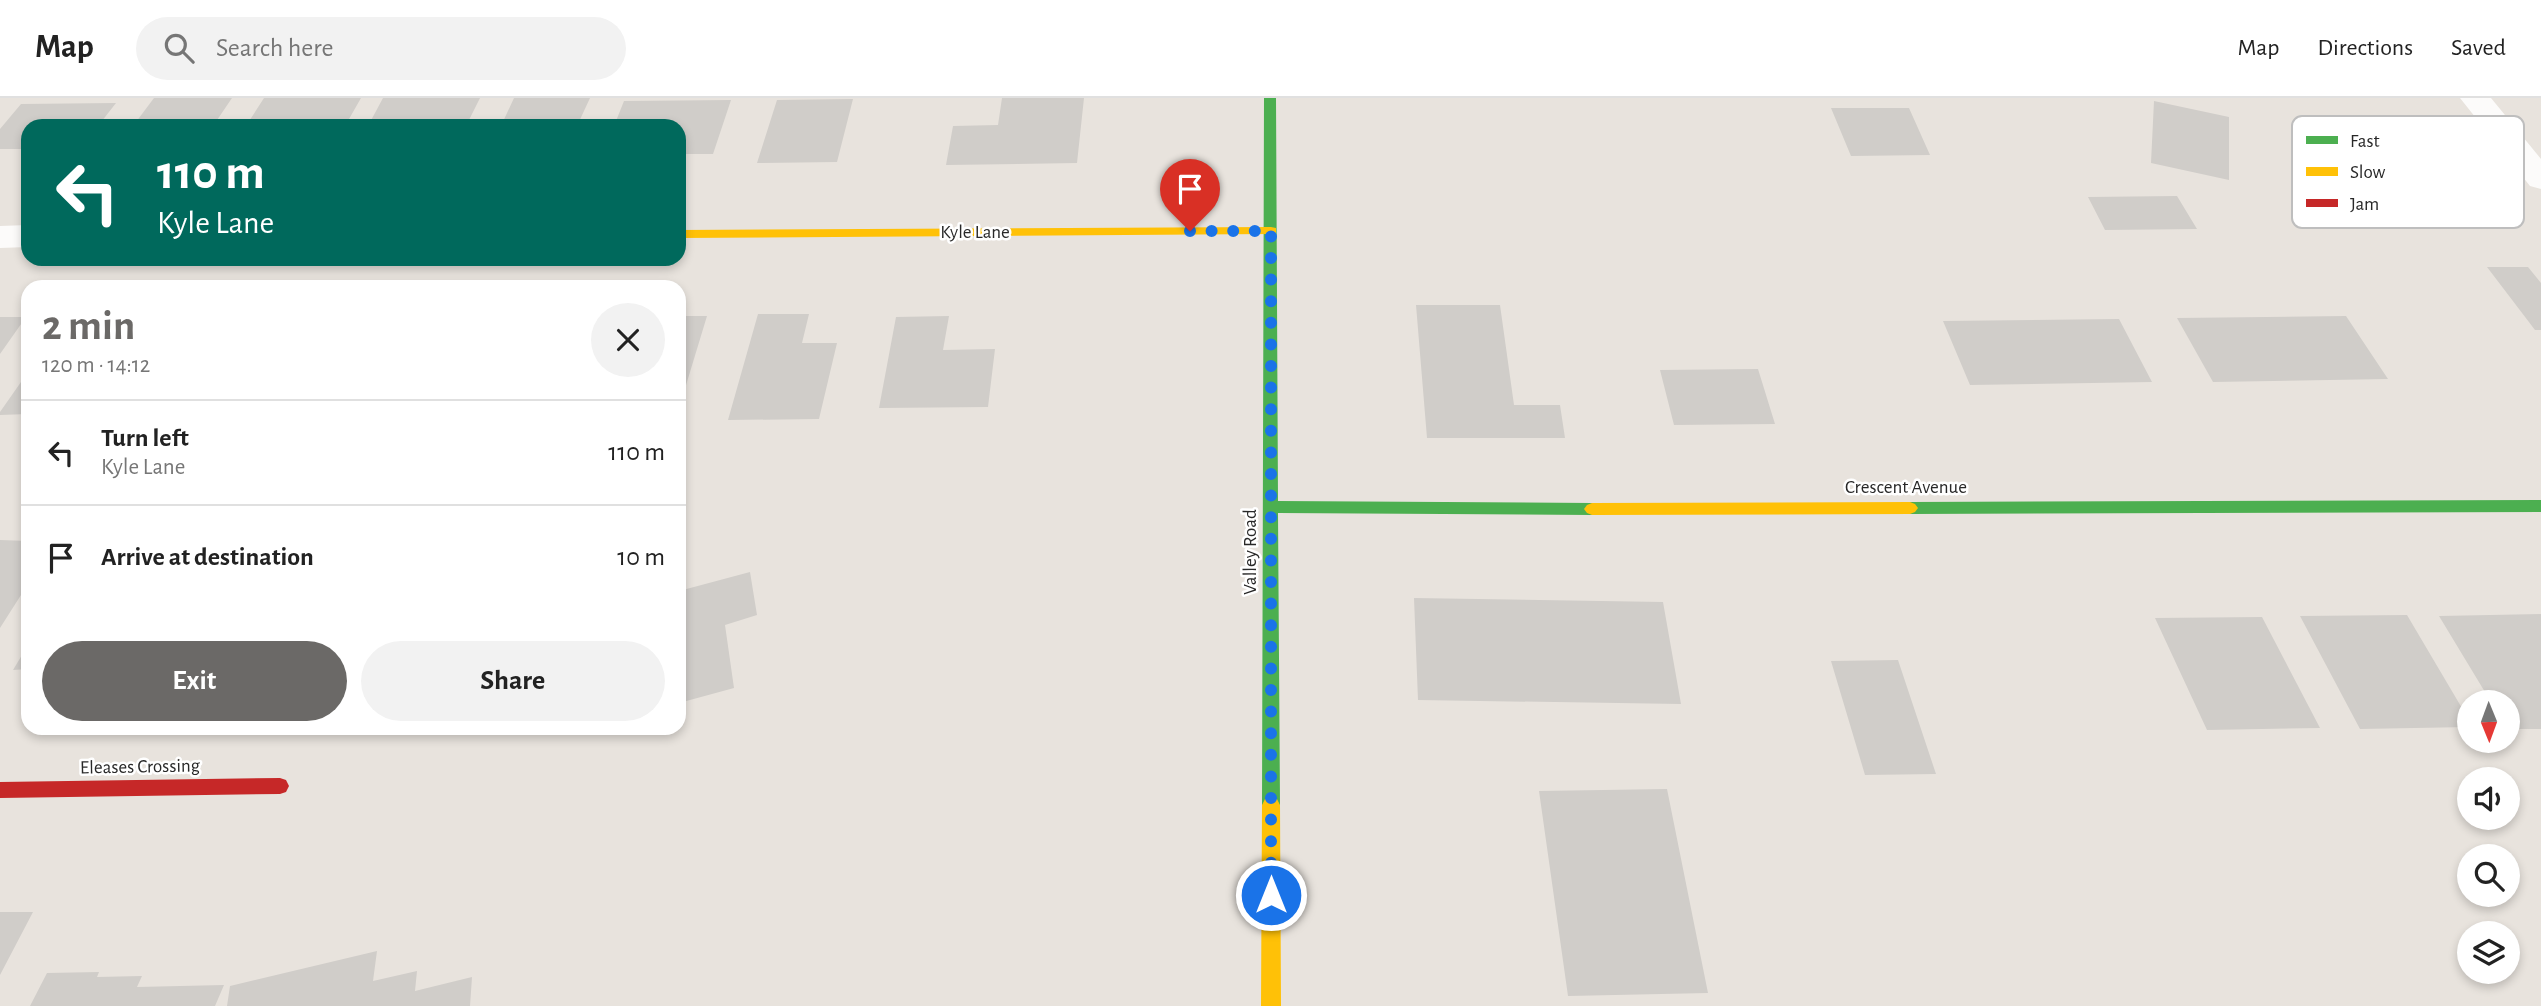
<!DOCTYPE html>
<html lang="en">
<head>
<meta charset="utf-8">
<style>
  :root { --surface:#fff; --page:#f2f2f2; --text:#222; --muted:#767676; --line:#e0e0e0; --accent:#6b6967 }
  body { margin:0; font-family:"Alegreya Sans",sans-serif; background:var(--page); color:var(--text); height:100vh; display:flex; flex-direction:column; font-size:26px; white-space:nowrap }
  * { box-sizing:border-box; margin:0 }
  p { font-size:23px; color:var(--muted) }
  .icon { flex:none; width:38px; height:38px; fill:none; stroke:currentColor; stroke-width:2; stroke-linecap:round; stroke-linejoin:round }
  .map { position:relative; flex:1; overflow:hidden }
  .panel { position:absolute; left:21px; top:182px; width:665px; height:455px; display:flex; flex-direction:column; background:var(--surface); border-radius:21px; box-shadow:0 4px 10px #0003 }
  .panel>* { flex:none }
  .top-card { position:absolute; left:21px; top:21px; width:665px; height:147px; border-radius:21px; box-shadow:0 4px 10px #0003; background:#00695c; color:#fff; overflow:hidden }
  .needle { width:46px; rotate:179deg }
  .buttons { position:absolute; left:2457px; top:592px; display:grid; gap:14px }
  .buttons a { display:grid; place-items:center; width:63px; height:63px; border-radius:50%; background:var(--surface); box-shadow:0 4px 10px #0003; font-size:35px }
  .pin { position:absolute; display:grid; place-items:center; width:60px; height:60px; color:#fff; margin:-72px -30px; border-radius:50% 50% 50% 0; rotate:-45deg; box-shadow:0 0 7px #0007 }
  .pin .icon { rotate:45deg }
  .me { position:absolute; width:77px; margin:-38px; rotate:0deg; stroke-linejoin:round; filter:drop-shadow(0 0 5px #0008) }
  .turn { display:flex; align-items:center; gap:24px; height:147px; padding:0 21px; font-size:32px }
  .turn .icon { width:91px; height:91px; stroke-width:2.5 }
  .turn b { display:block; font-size:49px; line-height:60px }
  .round { display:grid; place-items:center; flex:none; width:74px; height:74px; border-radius:37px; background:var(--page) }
  .headline { display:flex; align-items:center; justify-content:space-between; height:119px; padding:0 21px }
  h1 { font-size:42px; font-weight:600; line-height:52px; color:var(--accent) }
  .action { display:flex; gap:14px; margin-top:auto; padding:14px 21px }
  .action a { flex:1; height:80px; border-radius:42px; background:var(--accent); color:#fff; font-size:28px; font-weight:600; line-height:80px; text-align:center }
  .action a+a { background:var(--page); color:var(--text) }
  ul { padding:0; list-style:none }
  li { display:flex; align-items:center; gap:21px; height:105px; padding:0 21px; border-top:2px solid var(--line) }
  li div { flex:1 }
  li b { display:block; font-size:26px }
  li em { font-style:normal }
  header { display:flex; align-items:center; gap:42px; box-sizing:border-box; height:98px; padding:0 35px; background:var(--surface); border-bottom:2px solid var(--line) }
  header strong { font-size:33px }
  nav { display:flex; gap:38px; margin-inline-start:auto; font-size:24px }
  .search { width:490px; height:63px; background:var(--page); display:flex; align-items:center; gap:18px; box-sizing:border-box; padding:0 24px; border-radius:38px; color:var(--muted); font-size:26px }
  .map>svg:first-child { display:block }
  .building { fill:#d0cdc9 }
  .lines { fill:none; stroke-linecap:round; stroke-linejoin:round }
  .street { fill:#fcfbfa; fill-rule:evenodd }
  .fast { fill:#4caf50; fill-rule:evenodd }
  .slow { fill:#ffc107; fill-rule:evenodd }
  .jam { fill:#c62828; fill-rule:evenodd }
  .route { stroke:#1a73e8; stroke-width:12; stroke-dasharray:0 21.6 }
  .labels { text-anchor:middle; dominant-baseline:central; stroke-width:5; stroke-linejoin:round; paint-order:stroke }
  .street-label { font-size:19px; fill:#282828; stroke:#fff }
  .key { fill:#fff; stroke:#bebebe; stroke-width:2 }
  .key-label { font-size:19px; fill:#282828 }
</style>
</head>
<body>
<header>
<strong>Map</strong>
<div class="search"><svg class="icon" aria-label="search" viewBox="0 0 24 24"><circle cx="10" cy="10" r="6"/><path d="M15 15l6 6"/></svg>Search here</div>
<nav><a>Map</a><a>Directions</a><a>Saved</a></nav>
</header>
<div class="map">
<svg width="2541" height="908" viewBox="0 0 2541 908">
  <rect width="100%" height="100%" fill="#e8e3dd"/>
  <path class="building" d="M154 0H232L213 28H133Z
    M264 0H361L345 28H246Z
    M383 0H480L466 28H368Z
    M514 0H590L577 28H501Z
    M1002 0H1084L1077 65 946 67 953 28 998 27Z
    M853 1 837 64 757 65 777 2Z
    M731 2 713 56H679V28H614L624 3Z
    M2154 3 2229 19V82L2151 65Z
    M116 5 98 28H28V51H0V31L21 6Z
    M1831 10H1909L1930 57 1851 58Z
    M2177 98 2197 131 2105 132 2088 99Z
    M2487 169H2528L2541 185V232H2535Z
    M1416 207H1500L1514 307H1560L1565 340H1427Z
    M758 216H809L802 245H837L819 321 728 322Z
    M679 218H707L680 307H679Z
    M949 218 943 252 995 251 988 309 879 310 896 219Z
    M2346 218 2388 281 2213 284 2177 220Z
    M0 219H26L0 256Z
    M2119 221 2152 284 1970 287 1943 223Z
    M1758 271 1775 326 1674 327 1660 272Z
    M28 274V316L0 317V314Z
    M0 442 28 443V486L0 530Z
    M750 474 757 517 725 527 734 590 679 605V493Z
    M1414 500 1663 504 1681 606 1418 602Z
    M2541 516V631H2508V604H2491L2439 518Z
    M2407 517 2469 622V629L2360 631 2300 518Z
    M2262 519 2320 630 2207 632 2155 520Z
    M28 547V571L13 572Z
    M1898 562 1936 676 1865 677 1831 563Z
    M1667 691 1708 895 1568 898 1539 693Z
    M0 814H33L0 877Z
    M377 853 373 883 417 873 415 893 472 879 470 908H227L230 888Z
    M99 874 97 879 142 878 137 889 224 887 215 908H30L47 875Z"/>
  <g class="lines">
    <path class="street" d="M2460 0H2491L2541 61V91L2530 88Z
      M28 127V149L0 150V128Z"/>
    <path class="fast" d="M1264 0H1276L1278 403 1592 405 1597 407 1600 411 1597 415 1592 417 1278 415 1280 707 1277 713 1271 715 1265 713 1262 707Z
      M2541 402V414L1910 416 1905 414 1902 410 1905 406 1910 404Z"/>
    <path class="slow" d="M1271 129 1276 130V136L679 140V132Z
      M1910 404 1915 406 1918 410 1915 414 1910 416 1592 417 1587 415 1584 411 1587 407 1592 405Z
      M1271 699 1277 701 1280 707 1281 908H1261L1262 707 1265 701Z"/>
    <path class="jam" d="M280 680 286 682 289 688 286 694 280 696 0 700V684Z"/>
  </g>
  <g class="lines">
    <path class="route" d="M1190 133H1271V797"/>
  </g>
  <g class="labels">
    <g class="street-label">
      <text x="975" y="134">Kyle Lane</text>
      <text x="1906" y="389">Crescent Avenue</text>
      <text transform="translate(1250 454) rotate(-90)">Valley Road</text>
      <text transform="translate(140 669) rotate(-1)">Eleases Crossing</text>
    </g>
  </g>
  <rect x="2292" y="18" width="232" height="112" rx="10" class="key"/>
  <rect x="2306" y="38" width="32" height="8" fill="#4caf50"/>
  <rect x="2306" y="69" width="32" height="9" fill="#ffc107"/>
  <rect x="2306" y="101" width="32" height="8" fill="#c62828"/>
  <g class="key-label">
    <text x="2350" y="49">Fast</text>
    <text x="2350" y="80">Slow</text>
    <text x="2350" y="112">Jam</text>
  </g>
</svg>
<div class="buttons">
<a><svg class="needle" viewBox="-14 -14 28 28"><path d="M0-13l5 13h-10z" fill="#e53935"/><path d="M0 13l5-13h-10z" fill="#767676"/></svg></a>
<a><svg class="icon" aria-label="sound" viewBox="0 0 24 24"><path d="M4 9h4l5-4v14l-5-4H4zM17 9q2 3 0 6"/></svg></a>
<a><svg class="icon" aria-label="search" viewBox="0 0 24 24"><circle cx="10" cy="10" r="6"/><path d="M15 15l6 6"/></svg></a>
<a><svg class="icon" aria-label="layers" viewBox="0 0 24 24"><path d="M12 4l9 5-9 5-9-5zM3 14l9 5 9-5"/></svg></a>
</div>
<div class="pin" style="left:1190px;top:133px;background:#d93025"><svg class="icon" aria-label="arrive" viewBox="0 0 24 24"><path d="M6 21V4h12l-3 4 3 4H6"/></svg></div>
<svg class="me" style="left:1271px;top:797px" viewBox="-20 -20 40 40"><circle r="17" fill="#1a73e8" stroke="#fff" stroke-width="3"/><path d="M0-11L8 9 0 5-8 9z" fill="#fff"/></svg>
<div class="top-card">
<div class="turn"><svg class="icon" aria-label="left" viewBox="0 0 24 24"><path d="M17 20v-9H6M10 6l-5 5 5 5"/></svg><div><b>110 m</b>Kyle Lane</div></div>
</div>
<section class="panel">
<div class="headline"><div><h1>2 min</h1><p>120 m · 14:12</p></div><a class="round"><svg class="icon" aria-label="close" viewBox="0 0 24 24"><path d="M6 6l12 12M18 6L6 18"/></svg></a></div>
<ul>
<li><svg class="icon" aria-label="left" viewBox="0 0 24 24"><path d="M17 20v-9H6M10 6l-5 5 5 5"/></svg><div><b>Turn left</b><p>Kyle Lane</p></div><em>110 m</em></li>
<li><svg class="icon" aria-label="arrive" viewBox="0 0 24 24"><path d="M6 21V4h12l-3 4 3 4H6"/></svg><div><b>Arrive at destination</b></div><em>10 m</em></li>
</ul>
<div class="action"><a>Exit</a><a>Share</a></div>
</section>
</div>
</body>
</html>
